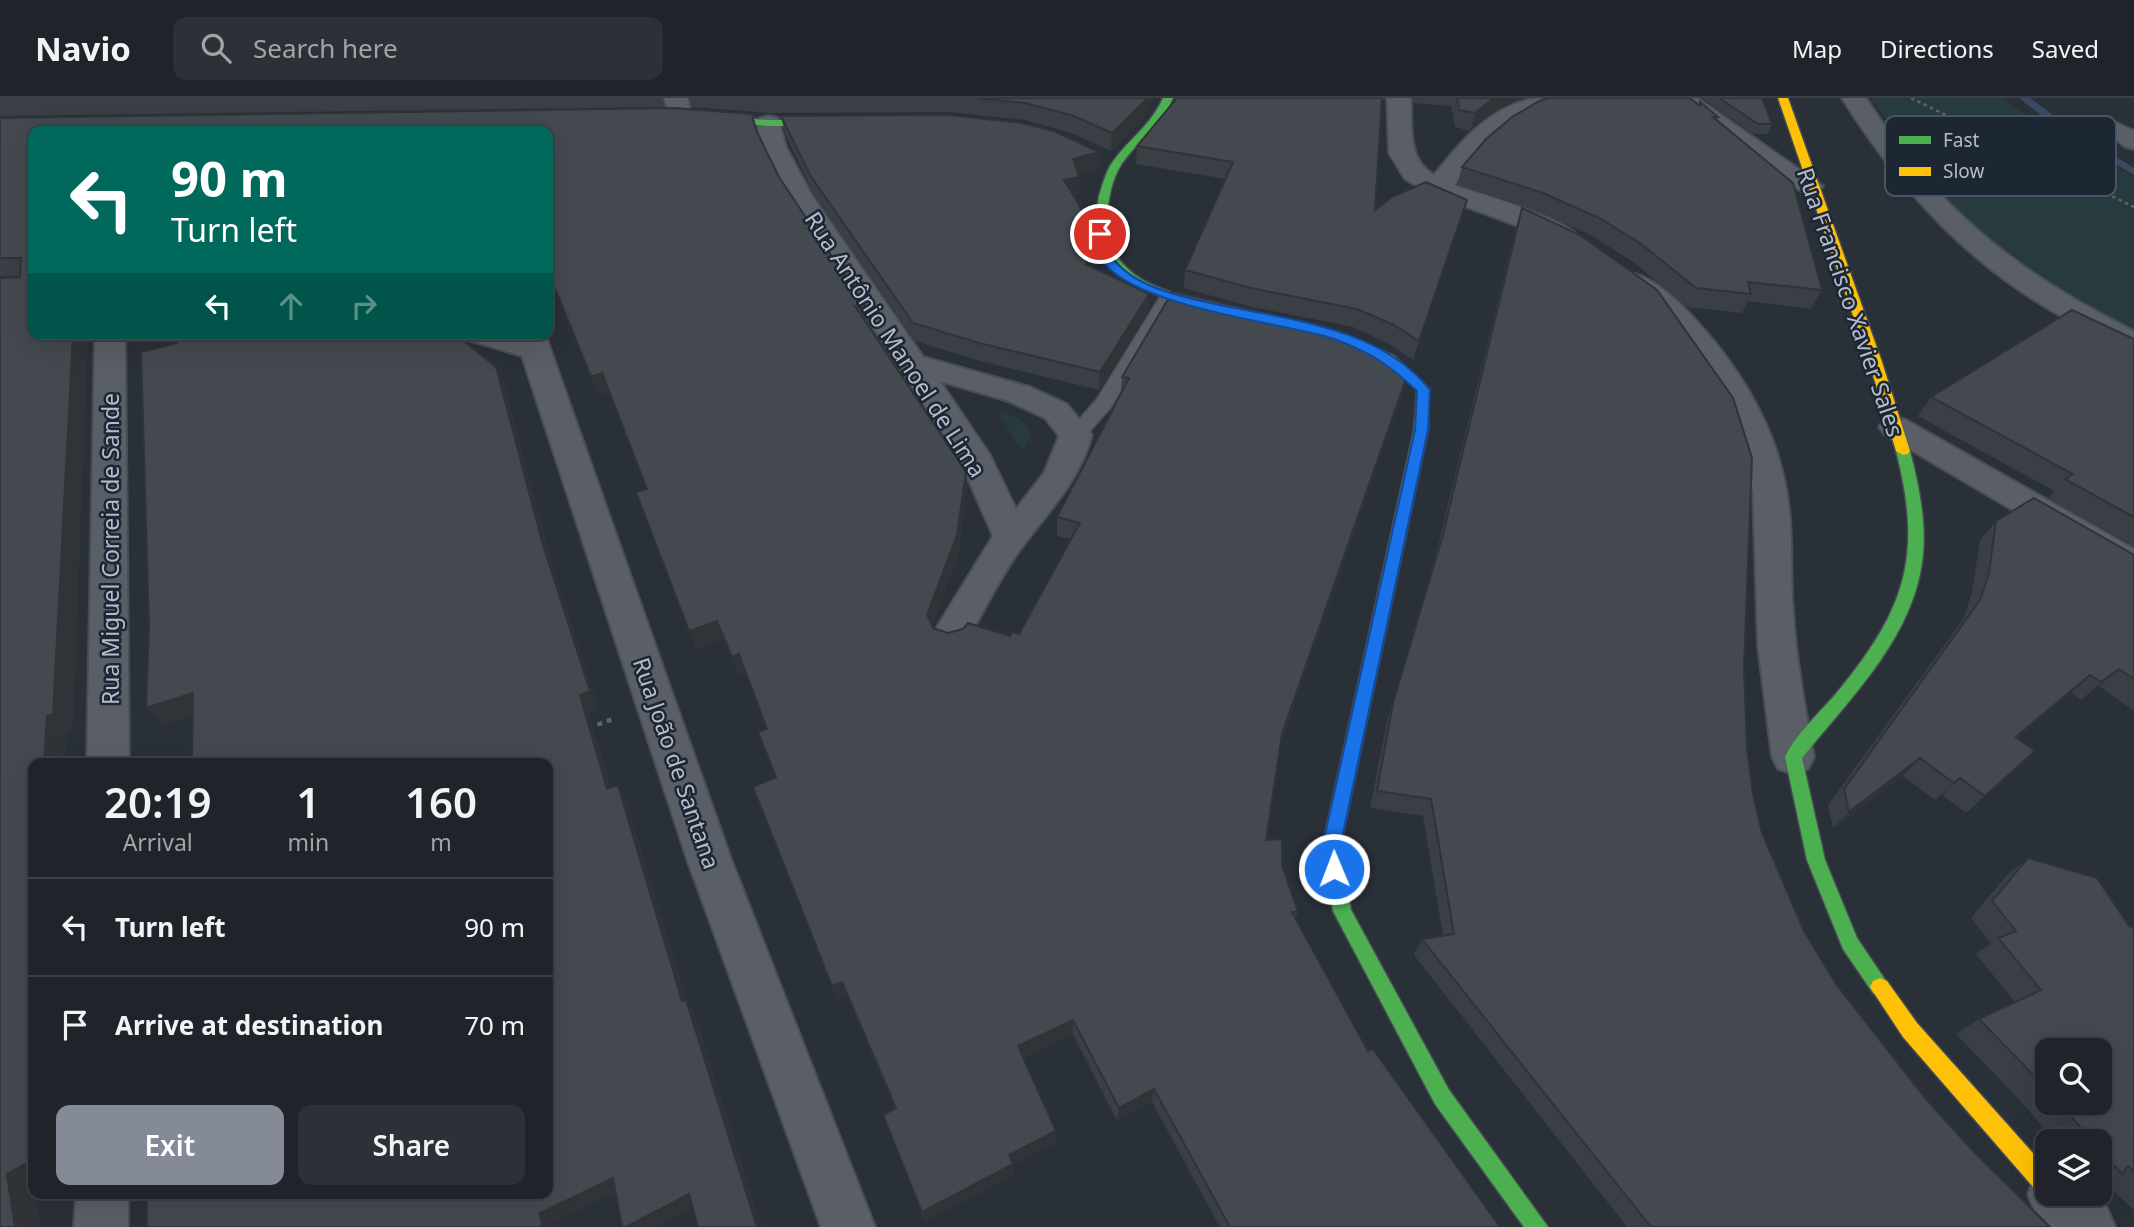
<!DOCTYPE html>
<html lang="en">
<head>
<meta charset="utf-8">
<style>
  :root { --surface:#20242a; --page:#2d3036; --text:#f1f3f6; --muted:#a2a4a8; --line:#3d4147; --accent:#848b96 }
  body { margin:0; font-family:"Noto Sans",sans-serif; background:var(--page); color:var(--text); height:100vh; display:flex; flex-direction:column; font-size:26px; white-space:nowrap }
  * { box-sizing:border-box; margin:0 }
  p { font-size:23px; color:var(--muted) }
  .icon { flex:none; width:38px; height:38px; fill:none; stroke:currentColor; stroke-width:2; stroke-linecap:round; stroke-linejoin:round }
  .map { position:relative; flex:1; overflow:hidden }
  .drawer { position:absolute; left:28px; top:660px; width:525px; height:441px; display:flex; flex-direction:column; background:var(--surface); border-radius:14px; box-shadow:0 7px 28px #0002,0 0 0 2px var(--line) }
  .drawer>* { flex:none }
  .banner { position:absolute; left:28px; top:28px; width:525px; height:214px; border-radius:14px; box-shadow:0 7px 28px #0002,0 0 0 2px var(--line); background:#00695c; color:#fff; overflow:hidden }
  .buttons { position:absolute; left:2035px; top:940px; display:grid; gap:14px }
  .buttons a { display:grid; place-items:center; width:77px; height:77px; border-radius:14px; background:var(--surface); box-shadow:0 7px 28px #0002,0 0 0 2px var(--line); font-size:35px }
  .pin { position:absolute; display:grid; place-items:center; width:60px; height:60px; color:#fff; margin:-30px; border:4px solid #fff; border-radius:50%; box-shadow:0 2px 7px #0007 }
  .me { position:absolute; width:77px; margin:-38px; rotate:359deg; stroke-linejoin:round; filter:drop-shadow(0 0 5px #0008) }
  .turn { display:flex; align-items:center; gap:24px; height:147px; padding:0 28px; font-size:32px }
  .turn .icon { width:91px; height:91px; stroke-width:2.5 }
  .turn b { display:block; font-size:49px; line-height:60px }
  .lanes { display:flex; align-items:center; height:66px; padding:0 28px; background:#0003; justify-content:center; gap:35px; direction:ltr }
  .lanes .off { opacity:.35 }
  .eta { display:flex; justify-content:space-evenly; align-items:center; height:119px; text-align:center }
  .eta b { font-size:42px; font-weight:600; line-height:49px }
  .cta { display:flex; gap:14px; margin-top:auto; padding:14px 28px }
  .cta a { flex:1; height:80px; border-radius:14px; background:var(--accent); color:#fff; font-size:28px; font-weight:600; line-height:80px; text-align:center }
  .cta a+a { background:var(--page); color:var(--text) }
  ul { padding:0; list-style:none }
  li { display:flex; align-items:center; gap:21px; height:98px; padding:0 28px; border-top:2px solid var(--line) }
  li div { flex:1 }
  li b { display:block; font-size:26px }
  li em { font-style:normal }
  header { display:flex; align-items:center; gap:42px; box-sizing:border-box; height:98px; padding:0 35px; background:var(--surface); border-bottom:2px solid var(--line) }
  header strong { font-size:33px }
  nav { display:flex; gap:38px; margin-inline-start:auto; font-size:24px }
  .search { width:490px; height:63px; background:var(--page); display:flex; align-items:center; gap:18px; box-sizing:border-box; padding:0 24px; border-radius:14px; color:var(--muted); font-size:26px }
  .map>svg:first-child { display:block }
  .green { fill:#273a3e }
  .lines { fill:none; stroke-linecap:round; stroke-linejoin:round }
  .stream { fill:#384963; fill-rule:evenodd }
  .lane-casing { stroke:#484c53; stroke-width:3 }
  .street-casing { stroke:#484c53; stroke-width:4 }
  .fast-casing { stroke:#484c53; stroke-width:3 }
  .slow-casing { stroke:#484c53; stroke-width:3 }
  .path-far1 { stroke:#5d636a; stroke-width:2.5; stroke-dasharray:3.5 3.5; stroke-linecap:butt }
  .path { stroke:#5d636a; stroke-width:4.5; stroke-dasharray:5 5; stroke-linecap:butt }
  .lane { fill:#5a5e66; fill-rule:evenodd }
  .street { fill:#5a5e66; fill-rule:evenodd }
  .fast { fill:#4caf50; fill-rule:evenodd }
  .slow { fill:#ffc107; fill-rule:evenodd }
  .wall { fill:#3a3f45; fill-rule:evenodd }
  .shaded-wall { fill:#303338 }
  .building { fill:#444950; stroke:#303338; stroke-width:2 }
  .route { fill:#1a73e8; stroke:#114b97; stroke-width:2 }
  .labels { text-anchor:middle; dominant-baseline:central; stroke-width:5; stroke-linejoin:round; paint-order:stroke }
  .street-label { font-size:23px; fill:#b4bcc9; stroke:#1d2633 }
  .key { fill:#1d2633; stroke:#4a5360; stroke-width:2 }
  .key-label { font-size:19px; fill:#b4bcc9 }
</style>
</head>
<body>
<header>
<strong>Navio</strong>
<div class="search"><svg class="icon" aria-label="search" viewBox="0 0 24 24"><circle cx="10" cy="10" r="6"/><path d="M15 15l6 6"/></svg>Search here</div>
<nav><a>Map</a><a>Directions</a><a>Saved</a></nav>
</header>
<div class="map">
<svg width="2134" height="1129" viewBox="0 0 2134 1129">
  <rect width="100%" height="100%" fill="#2a3038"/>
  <path class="green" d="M1870 0H2005L2009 6 2134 80V235L2081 206 1969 126Z
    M997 313C1012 317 1027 321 1031 337L1022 354Z"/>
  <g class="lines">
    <path class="stream" d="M2019 0H2030L2076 34 2134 70V77L2068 38Z"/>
    <g class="lane-casing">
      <path id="lane" d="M1168 194 1176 199 1111 309 1083 341H1069L1066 337 1069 333 1097 301 1160 199Z"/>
    </g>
    <g class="street-casing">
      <path id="street" d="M664 0H688L691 18 687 23H671Z
        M1387 0H1411C1412 29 1407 61 1434 77 1460 44 1493 5 1538 0 1551 0 1564 0 1577 0L1573 5C1515 20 1489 39 1454 87 1481 96 1566 120 1581 141L1577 147H1557L1529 132 1429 95 1405 81 1389 55Z
        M1670 0H1697L1823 88 1819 93H1801L1716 38Z
        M1842 0H1866C1938 112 2016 174 2134 233V254C2112 249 2091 235 2072 224 1973 172 1901 94 1842 0Z
        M769 18 778 20 786 49 811 96 923 259 1030 289 1067 306 1092 337C1080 381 1052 410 1025 445 1001 476 984 514 964 547L951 551 938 547 932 537 993 438 958 358 785 96 762 49 757 25 760 20ZM940 283 1008 303 1045 320 1059 338 1044 375 1016 411 990 357Z
        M2117 25 2134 33V51L2125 49 2105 32 2108 27Z
        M1635 176C1660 183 1684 209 1701 228 1747 279 1782 342 1789 411 1793 445 1790 478 1793 512 1796 561 1805 610 1814 659L1808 671 1793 676 1778 671 1772 659 1758 548 1753 394 1737 332 1724 303 1694 257 1673 233 1621 185 1625 179Z
        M95 236H125L129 665H87Z
        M464 236H545L731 761 875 1129H821L687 761 522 258 468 242Z
        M1895 319 1906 322 2134 451V480L2121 476 1884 336 1879 329 1884 322Z
        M2048 1072V1096H2092L2107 1110 2115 1129H2050L2035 1115 2028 1096 2035 1077Z
        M76 1096H128V1129H74Z"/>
    </g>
    <g class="fast-casing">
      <path id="fast" d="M1163 0H1173C1161 28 1137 43 1121 67 1112 81 1108 102 1107 119 1106 186 1174 196 1226 208V214C1206 217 1162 200 1143 191 1102 172 1090 142 1099 98 1102 88 1105 77 1110 68 1126 43 1151 28 1163 0Z
        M702 17 769 22H834L839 25 834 28H769L699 22V18Z
        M1364 245 1394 258 1429 291 1428 332 1340 750 1351 812 1449 992 1548 1129H1524L1435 1006 1333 813 1322 750 1414 332 1417 292 1386 264 1360 252V246Z
        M1903 349 1910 353C1920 392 1929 435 1920 476 1905 548 1846 605 1802 660L1825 762 1857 840 1890 889 1887 895 1880 898 1873 895 1843 851 1807 762 1785 659C1797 634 1822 613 1839 592 1906 510 1923 457 1896 353Z"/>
    </g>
    <g class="slow-casing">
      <path id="slow" d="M1778 0H1788L1882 264 1910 353 1908 356 1903 357 1896 353 1869 264Z
        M1880 880 1887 883 1917 925 2048 1072V1096L2056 1097 2048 1100 2040 1097 1903 939 1870 889 1873 883Z"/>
    </g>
    <path class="path-far1" d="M1911 0 2134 109"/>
    <path class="path" d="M588 630 613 621"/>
    <use href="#lane" class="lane"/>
    <use href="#street" class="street"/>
    <use href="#fast" class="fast"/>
    <use href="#slow" class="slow"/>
  </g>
  <path class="wall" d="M0 0H662L664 9 0 18Z
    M689 0H1153L1143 21 1111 53 1074 36 1025 22 949 14 769 15 692 9Z
    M1177 0H1386L1384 2H1382L1375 112 1462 120 1413 262 1389 246 1353 229 1248 208 1184 190 1185 172 1226 81 1136 66 1137 48Z
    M1412 0H1526L1520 1 1490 16 1470 33 1455 29 1451 8 1414 5Z
    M1702 0H1762L1772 26 1768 36H1753Z
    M1700 4 1718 19 1717 22 1822 192 1811 211 1748 203 1742 215 1687 209 1633 164 1592 138 1537 113 1457 87 1462 69 1699 7Z
    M781 18 1099 71 1078 77 1079 96 1074 97 1090 137 1098 165 1095 170 1149 196 1148 214 1099 292 980 263 915 243 813 95 785 35Z
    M0 20 756 32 779 79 867 211 870 230 966 374 967 393 958 456 932 528 933 530 948 535 1010 538 1019 536 1071 441 1057 438V419L1121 295 1122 279 1403 294 1281 645 1266 742 1282 767 1298 814 1296 820 1368 953 1500 1129H1220L1152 1004 1117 1023 1073 936 1023 960 1056 1033V1045L1013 1067 1015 1077 925 1124 883 1017 895 1011 847 898 838 903 753 689 775 679 758 634 766 631 745 574 739 577 723 541 696 551 647 391 609 294 598 297 548 174V33H33L73 633 67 635 65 665H33V1096H35L41 1129H0L20 178H0Z
    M1522 110 1744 569 1747 650 1753 696 1762 735 1804 833 1836 886 1926 1001 1975 1055 2050 1129H1627L1414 857 1422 841 1443 838 1423 718 1370 710 1387 623 1435 459 1516 129Z
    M2134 241V448L2048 400 2054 393 1918 318 1931 299Z
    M1996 423 2134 457V613L2099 588 2081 602 2071 595 2017 640 2035 653 1966 715 1942 697 1935 702 1903 678 1833 730 1828 707 1964 520 1972 494 1980 442Z
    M2028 760 2129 828 2134 830V1112L2104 1084 2100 1085V1043H2055L2015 997 1956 936 1979 921 2015 904 1976 856 1991 845 1971 820 2007 777ZM2048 952 2100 1004H2048Z"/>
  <path class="shaded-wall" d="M1146 0H1153L1143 21 1111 53 1112 35Z
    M1494 0H1526L1520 1 1490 16 1470 33 1475 15Z
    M1099 54V71L1073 78V61Z
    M1079 79V96L1064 99V82Z
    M1467 102 1462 120 1413 262 1419 243Z
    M1098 147V165L1086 183V166Z
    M1149 196 1148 214 1099 292 1100 274Z
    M73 236H88L73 633 67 635 65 665H44Z
    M496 269 505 288 552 465 599 611 589 615 617 708 607 691 580 597 543 447Z
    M602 275 609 294 598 297 591 279Z
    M1408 275 1403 294 1278 653 1282 636Z
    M966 374 967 393 958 456 930 536 927 517Z
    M717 523 723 541 696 551 689 533Z
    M739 556 745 574 739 577 732 559Z
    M2119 571 2099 588 2081 602 2101 584Z
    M2090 577 2071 595 1997 656 2016 639Z
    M193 595 210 612 164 627 146 610Z
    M1920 660 1903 678 1833 730 1849 714Z
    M1960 680 1942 697 1935 702 1954 685Z
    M618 687 627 704 687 903 695 916 762 1129H757L682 903Z
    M842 884 847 898 838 903 832 888Z
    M1073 922V936L1019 962 1018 948Z
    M1154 991 1152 1004 1117 1023 1119 1010Z
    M33 1012V1096H35L41 1129H15L7 1076Z
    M1056 1033V1045L1013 1067 1015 1077 925 1124 922 1114 1009 1057Z
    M613 1080 625 1091 553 1125 554 1129H542L540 1115Z
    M689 1096 699 1107 657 1129H626Z"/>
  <path class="building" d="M978 0H1146L1144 4 1112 35 1074 18 1025 5Z
    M1177 0H1382L1375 112 1392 99 1426 84 1467 102 1419 243 1394 227 1357 211 1251 190 1185 172 1233 64 1137 48Z
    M1457 0H1494L1475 15 1459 12Z
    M1549 0H1690L1700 8V4L1718 19H1713L1793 85 1822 192 1748 184 1751 196 1696 190 1640 145 1599 120 1543 95 1462 69 1486 41 1512 19 1541 2Z
    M1719 0H1762L1772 26H1758Z
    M674 10 752 16 756 32 779 79 867 211 855 208 966 374 957 437 927 517 933 530 948 535 963 531 968 525 1010 538 1012 534 1019 536 1080 425 1057 419 1129 280 1122 279 1173 193 1340 232 1373 248 1408 275 1282 636 1266 742 1282 741V767L1298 814H1292L1368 953 1373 951 1500 1129H1230L1154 991 1119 1010 1073 922 1018 948 1056 1033 1009 1057 1013 1066 922 1114 883 1017 896 1010 842 884 832 888 753 689 776 679 758 634 767 631 739 556 732 559 717 523 689 533 636 394 647 391 602 275 591 279 548 173V33H33V236H73L53 616 47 618 44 665H33V1012L31 1063 7 1076 15 1129H0V180L20 179 21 160H0V20Z
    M948 17 1022 25 1054 33 1099 54 1073 61 1079 79 1064 82 1085 117 1090 137 1098 147 1086 166 1149 196 1100 274 979 245 913 225 810 77 781 18Z
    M1522 110 1580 137 1657 192 1733 300 1752 360 1744 569 1747 650 1753 696 1762 735 1804 833 1836 886 1926 1001 1975 1055 2050 1129H1651L1422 841 1454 836 1431 701 1377 693 1393 605 1442 440Z
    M2072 212 2134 241V419L2065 381 2073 376 1931 299Z
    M177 236H455L496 269 543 447 590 593 580 597 607 691 618 687 682 903 686 902 757 1129H698L689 1096 626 1129H622L613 1080 540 1115 542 1129H147V1096H548V665H192L193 595 146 610 149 529 141 254 177 245Z
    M2034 400 2134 457V581L2119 571 2101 584 2090 577 2016 639 2035 653 1985 698 1960 680 1954 685 1920 660 1849 714 1844 691 1980 502 1989 475 1996 423Z
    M2028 760 2097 780 2129 828 2134 830V1074L2128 1068 2122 1076 2100 1052V1043H2092L2059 1004H2100V952H2048V992L1979 921 2041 892 1998 840 2016 833 1992 803Z"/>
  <path class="route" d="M1096 133H1104C1108 143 1108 154 1115 163 1136 188 1175 197 1206 204 1281 221 1379 227 1430 292L1428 332 1340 750 1343 771 1341 777H1328L1322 750 1415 332 1417 293C1389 267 1373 256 1337 242 1293 224 1077 207 1096 133Z"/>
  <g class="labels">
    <g class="street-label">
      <text transform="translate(1851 204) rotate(71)">Rua Francisco Xavier Sales</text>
      <text transform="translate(896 246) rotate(57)">Rua Antônio Manoel de Lima</text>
      <text transform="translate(110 451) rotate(-90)">Rua Miguel Correia de Sande</text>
      <text transform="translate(677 665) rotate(71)">Rua João de Santana</text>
    </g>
  </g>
  <rect x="1885" y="18" width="231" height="80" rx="10" class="key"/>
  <rect x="1899" y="38" width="32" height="8" fill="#4caf50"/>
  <rect x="1899" y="69" width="32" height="9" fill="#ffc107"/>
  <g class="key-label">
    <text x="1943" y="49">Fast</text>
    <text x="1943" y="80">Slow</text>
  </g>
</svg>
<div class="buttons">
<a><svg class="icon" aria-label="search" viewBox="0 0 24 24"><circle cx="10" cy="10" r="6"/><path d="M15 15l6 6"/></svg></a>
<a><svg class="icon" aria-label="layers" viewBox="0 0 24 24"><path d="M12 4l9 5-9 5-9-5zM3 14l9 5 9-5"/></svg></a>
</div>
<div class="pin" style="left:1100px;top:136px;background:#d93025"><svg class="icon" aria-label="arrive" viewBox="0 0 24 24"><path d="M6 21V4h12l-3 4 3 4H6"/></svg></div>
<svg class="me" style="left:1334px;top:771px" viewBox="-20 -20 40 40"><circle r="17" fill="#1a73e8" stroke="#fff" stroke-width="3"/><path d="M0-11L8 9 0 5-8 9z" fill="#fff"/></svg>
<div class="banner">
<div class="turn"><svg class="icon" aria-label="left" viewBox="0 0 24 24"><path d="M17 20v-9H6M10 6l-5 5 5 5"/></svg><div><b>90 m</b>Turn left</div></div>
<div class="lanes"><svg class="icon" aria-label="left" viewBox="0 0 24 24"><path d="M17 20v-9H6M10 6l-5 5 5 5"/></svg><svg class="icon off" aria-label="ahead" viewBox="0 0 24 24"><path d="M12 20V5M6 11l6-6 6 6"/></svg><svg class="icon off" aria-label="right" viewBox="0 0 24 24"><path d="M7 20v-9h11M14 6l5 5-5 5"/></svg></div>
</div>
<section class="drawer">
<div class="eta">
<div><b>20:19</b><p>Arrival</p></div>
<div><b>1</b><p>min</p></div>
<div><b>160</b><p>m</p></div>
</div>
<ul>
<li><svg class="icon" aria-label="left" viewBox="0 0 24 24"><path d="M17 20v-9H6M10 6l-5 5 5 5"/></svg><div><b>Turn left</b></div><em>90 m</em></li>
<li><svg class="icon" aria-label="arrive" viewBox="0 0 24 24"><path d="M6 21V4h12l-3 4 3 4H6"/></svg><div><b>Arrive at destination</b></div><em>70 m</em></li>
</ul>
<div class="cta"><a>Exit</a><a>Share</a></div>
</section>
</div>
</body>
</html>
